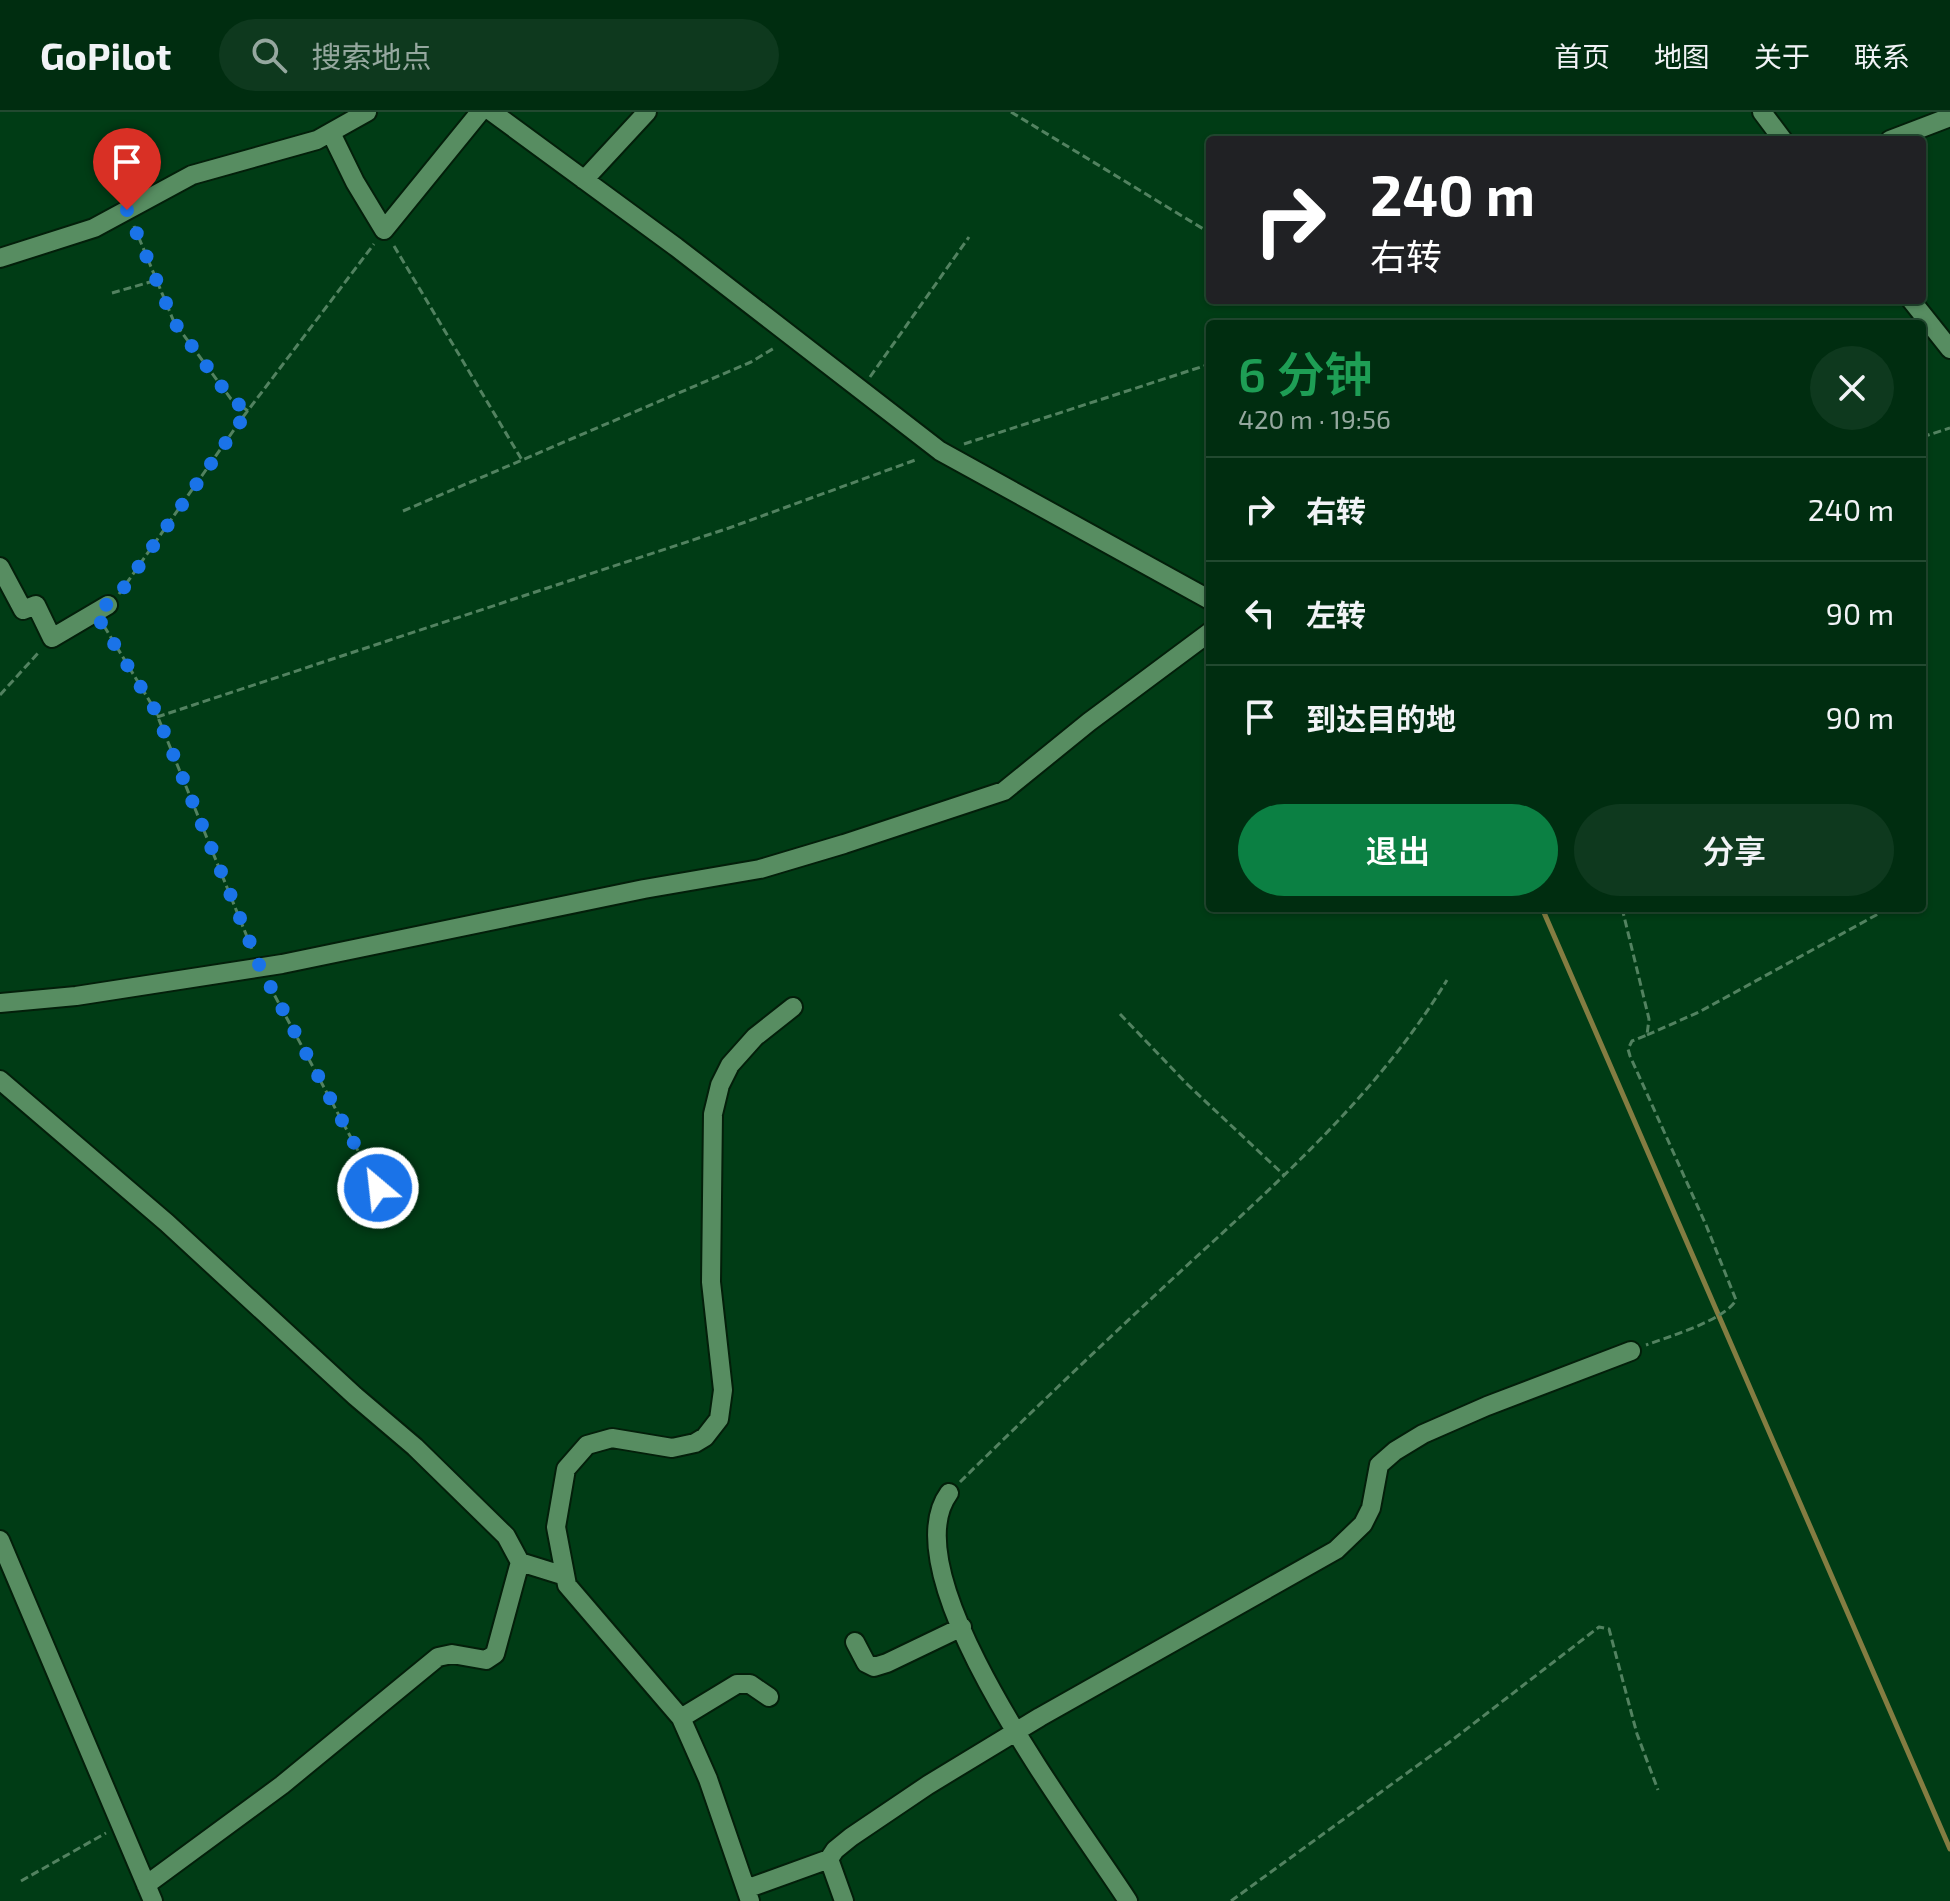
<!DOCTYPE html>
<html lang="zh">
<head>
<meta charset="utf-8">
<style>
  :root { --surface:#002d10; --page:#0e391e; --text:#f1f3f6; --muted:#95a89f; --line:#224930; --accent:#0b8043 }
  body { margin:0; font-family:"Exo 2","Noto Sans SC",sans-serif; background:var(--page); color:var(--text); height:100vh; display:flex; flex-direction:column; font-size:30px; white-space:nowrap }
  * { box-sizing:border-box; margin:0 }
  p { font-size:26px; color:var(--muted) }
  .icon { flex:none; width:44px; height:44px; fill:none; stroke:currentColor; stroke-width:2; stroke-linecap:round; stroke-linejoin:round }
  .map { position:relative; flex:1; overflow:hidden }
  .sheet { position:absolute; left:1206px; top:208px; width:720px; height:592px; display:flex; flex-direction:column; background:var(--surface); border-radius:8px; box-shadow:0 2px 6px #0004,0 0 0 2px var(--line) }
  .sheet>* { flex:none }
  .banner { position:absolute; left:1206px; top:24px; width:720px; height:168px; border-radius:8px; box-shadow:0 2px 6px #0004,0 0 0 2px var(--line); background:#202124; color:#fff; overflow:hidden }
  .pin { position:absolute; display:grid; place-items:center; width:68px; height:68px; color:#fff; margin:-82px -34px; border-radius:50% 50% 50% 0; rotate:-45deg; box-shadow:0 0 8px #0007 }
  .pin .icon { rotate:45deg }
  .me { position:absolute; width:88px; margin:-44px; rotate:332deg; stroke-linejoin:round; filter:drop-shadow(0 0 6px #0008) }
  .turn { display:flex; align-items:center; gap:28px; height:168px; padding:0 32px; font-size:36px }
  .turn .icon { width:104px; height:104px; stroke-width:2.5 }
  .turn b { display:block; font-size:56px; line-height:68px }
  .round { display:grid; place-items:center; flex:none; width:84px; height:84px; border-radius:42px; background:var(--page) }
  .summary { display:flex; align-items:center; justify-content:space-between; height:136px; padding:0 32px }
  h1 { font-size:48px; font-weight:600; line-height:60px; color:#1e9e55 }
  .cta { display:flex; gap:16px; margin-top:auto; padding:16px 32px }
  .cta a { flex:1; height:92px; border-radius:48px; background:var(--accent); color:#fff; font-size:32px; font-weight:600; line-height:92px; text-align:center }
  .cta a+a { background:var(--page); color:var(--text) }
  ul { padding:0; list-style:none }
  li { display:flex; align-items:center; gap:24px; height:104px; padding:0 32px; border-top:2px solid var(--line) }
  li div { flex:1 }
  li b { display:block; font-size:30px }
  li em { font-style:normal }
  header { display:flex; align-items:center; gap:48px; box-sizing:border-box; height:112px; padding:0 40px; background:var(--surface); border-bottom:2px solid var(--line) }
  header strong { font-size:38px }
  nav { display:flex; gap:44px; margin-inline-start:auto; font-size:28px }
  .search { width:560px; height:72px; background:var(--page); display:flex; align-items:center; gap:20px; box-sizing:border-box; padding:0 28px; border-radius:44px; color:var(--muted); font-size:30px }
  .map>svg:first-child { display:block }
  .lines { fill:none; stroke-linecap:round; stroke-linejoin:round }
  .stream { stroke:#847d42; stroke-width:5 }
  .street-casing { stroke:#031f0a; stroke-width:22 }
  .path { stroke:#528260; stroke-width:3; stroke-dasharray:8 4; stroke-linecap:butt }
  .street { stroke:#578d61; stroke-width:18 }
  .route { stroke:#1a73e8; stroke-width:14; stroke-dasharray:0 25.2 }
</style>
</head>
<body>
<header>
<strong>GoPilot</strong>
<div class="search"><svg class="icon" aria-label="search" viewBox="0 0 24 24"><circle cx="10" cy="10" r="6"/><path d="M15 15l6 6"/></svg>搜索地点</div>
<nav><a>首页</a><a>地图</a><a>关于</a><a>联系</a></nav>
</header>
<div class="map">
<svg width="1950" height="1789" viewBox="0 0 1950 1789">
  <rect width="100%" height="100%" fill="#003c15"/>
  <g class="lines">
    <path class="stream" d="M1542 796 1950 1737"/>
    <g class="street-casing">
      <path id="street" d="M492 0 676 135 940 339 1210 488
        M1762 0 1783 28
        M331 21 355 70 384 118 480 0
        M1890 28 1950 5
        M584 68 647 0
        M0 146 94 116 192 63 317 28 367 0
        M1911 188 1950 237
        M0 455 23 498 36 493 52 526 108 493
        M0 891 76 884 282 852 644 777 760 757 844 732 1004 679 1089 610 1210 520
        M0 968 167 1111 355 1284 415 1335 506 1424 520 1450 495 1542 486 1548 452 1542 438 1545 282 1673 146 1773
        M949 1381C887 1465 1081 1715 1128 1789
        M0 1428 153 1789
        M520 1450 565 1464
        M855 1530 866 1551 874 1555 887 1551 962 1515
        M681 1606 737 1572H750L769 1585
        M746 1777 829 1747
        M750 1789 708 1667 681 1606 567 1473 556 1415 566 1357 587 1333 612 1326 672 1336 695 1331 705 1325 719 1307 723 1278 711 1170 713 1002 720 973 730 953 755 925 793 895
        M844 1789 829 1747 835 1738 851 1725 928 1673 1040 1605 1336 1438 1363 1412 1371 1396 1379 1353 1395 1339 1423 1322 1487 1294 1631 1239"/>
    </g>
    <path class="path" d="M1011 0 1210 121
      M134 114 174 210 231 287 248 299
      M394 134 522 348
      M112 181 157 168
      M870 265 969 125
      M1922 325 1950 316
      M964 332 1210 252
      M403 399 751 250 776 235
      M119 482 243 305 374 132
      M104 514 155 598 252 837
      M0 583 39 540
      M157 605 729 416 918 347
      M1622 796 1649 907 1647 923 1632 929 1628 937 1630 944 1706 1113 1736 1188C1725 1208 1668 1225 1646 1233
      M269 873 378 1076
      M1120 902 1188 973 1285 1064
      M1647 923 1699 900 1889 796
      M960 1370C1037 1294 1115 1220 1194 1147 1286 1063 1382 976 1447 868
      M21 1769 106 1721
      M1231 1789 1447 1632 1599 1515 1609 1517 1637 1622 1658 1678"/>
    <use href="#street" class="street"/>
  </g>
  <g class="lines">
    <path class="route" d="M127 98 174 210 231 287 248 299 118 484 95 501 155 598 260 855 378 1076"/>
  </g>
</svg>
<div class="pin" style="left:127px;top:98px;background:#d93025"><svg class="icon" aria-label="arrive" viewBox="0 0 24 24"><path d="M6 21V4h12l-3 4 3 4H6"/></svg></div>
<svg class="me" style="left:378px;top:1076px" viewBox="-20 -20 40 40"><circle r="17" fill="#1a73e8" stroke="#fff" stroke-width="3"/><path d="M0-11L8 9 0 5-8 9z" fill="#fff"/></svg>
<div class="banner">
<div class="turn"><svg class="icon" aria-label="right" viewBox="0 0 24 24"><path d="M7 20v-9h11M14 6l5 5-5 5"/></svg><div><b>240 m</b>右转</div></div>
</div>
<section class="sheet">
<div class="summary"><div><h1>6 分钟</h1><p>420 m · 19:56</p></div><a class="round"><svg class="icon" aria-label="close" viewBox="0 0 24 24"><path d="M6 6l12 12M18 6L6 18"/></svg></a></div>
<ul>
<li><svg class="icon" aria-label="right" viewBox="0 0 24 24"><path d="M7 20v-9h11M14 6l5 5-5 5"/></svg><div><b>右转</b></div><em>240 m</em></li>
<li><svg class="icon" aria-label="left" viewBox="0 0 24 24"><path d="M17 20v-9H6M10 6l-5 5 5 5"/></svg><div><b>左转</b></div><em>90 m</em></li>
<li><svg class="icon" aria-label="arrive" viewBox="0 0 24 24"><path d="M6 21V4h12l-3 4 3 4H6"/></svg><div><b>到达目的地</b></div><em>90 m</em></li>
</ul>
<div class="cta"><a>退出</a><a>分享</a></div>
</section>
</div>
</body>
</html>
